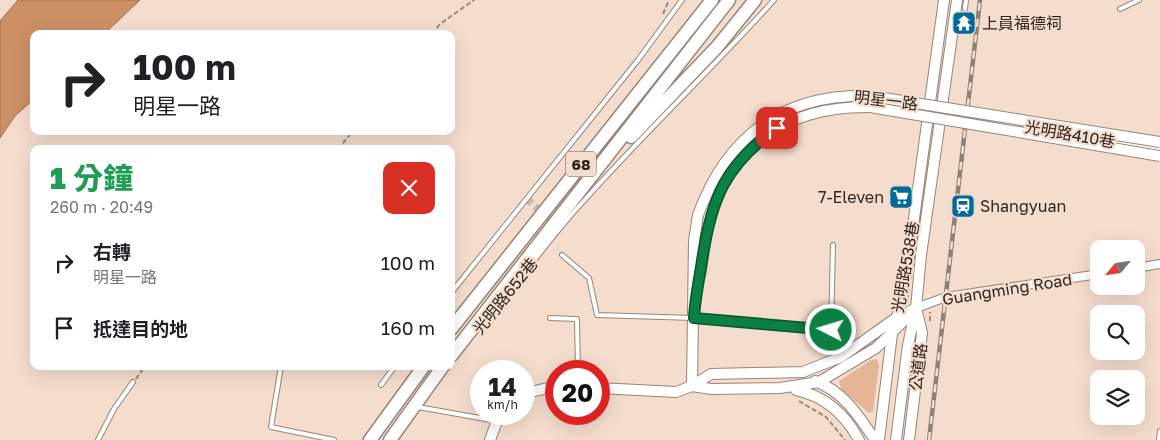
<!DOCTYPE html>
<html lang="zh-TW">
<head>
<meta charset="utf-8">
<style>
  :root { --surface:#fff; --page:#f6f6f6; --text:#202124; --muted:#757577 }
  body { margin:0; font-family:"Golos Text","Noto Sans TC",sans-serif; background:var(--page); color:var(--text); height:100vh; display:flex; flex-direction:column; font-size:19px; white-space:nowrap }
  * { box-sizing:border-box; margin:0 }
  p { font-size:16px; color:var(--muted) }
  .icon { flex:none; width:28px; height:28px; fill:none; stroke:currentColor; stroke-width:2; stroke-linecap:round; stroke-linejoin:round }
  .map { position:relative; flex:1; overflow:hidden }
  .details { position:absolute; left:30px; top:145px; width:425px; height:225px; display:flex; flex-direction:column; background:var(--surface); border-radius:10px; box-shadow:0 5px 20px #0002 }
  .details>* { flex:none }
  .guide { position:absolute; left:30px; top:30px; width:425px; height:105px; border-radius:10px; box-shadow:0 5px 20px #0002; background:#fff; color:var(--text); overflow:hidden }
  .needle { width:32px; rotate:241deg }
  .buttons { position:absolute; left:1090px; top:240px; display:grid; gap:10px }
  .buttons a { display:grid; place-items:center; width:55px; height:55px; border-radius:10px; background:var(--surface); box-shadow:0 5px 20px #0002; font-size:25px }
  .speed { position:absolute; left:470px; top:360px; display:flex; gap:10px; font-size:25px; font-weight:700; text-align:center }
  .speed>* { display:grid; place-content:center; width:65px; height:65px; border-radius:50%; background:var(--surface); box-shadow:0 5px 20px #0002; line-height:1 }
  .speed small { font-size:12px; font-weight:400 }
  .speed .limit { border:8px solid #d22; background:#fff; color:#111 }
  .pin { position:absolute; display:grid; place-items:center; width:42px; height:42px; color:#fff; margin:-21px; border-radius:10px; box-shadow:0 2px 8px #0006 }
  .me { position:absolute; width:55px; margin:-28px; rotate:275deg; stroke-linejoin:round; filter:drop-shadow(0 0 4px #0008) }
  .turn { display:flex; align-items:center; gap:18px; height:105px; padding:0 20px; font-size:22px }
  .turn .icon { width:65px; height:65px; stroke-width:2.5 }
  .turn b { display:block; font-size:35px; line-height:42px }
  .round { display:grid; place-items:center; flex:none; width:52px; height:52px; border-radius:10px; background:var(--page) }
  .headline { display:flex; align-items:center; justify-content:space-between; height:85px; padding:0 20px }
  h1 { font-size:30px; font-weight:800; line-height:38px; color:#1e9e55 }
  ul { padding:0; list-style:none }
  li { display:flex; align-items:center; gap:15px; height:65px; padding:0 20px }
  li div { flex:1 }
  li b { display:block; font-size:19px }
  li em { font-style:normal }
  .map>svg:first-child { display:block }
  .green { fill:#e5b696 }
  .water { fill:#cd9064; stroke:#9d7050 }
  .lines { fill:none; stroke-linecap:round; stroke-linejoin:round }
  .minor-tunnel { stroke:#cdb8ab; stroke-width:8; stroke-dasharray:8 4; stroke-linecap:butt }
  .service-casing { stroke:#998475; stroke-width:6 }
  .minor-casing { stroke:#998475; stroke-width:10 }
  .tertiary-casing { stroke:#998475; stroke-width:12 }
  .trunk-casing { stroke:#998475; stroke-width:15 }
  .path { stroke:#9b897f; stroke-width:2; stroke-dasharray:5 2.5; stroke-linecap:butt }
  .service { stroke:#fff; stroke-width:4 }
  .minor { stroke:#fff; stroke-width:8 }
  .tertiary { stroke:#fff; stroke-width:10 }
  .trunk { stroke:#fff; stroke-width:12 }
  .rail-casing { stroke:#8f7f75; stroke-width:4.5 }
  .rail { stroke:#f5ddce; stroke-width:2.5; stroke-dasharray:8; stroke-linecap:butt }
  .tertiary-bridge-casing { stroke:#998475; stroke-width:12; stroke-linecap:butt }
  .tertiary-bridge { stroke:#fff; stroke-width:10 }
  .route-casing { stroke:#07532c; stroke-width:12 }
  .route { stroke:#0b8043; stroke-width:9 }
  .labels { text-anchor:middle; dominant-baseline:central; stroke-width:4.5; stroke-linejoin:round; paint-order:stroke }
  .shield { fill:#f5ddce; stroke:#6a5c54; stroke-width:1 }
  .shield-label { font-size:15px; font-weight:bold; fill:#2e2520 }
  .poi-label { font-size:16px; fill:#2e2520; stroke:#f5ddce; text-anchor:start }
  .street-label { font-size:16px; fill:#2e2520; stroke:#f5ddce }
</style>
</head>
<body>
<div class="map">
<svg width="1160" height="440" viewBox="0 0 1160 440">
  <rect width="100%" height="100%" fill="#f5ddce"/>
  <path class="green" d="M877 359 879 365 873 411 869 413 841 389 839 381 871 360Z"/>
  <path class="water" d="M18 0H140L104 34H34V99L15 116 0 138V21Z"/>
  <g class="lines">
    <path class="minor-tunnel" d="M526 198 557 226"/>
    <g class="service-casing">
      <path id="service" d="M965 9 966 0
        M1120 9 1139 0
        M980 119 1160 149
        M562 255 589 278 597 315 694 318 831 330 850 349
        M509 292C533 263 555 232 581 204 643 134 711 70 774 0
        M451 293 638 60 682 0
        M550 318 577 319 578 371
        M831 330 833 245
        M281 366 271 427 334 440
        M381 385 395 366
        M418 407 497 421
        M98 440 114 409 133 382
        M1159 440 1160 431"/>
    </g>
    <g class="minor-casing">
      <path id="minor" d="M1136 268 1160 264
        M916 308 946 297 1099 274"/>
    </g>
    <g class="tertiary-casing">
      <path id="tertiary" d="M700 275 709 217
        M815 381C843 391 859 416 875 440
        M692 386 711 389 780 388 819 382 876 348 912 313
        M692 386 694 241 698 215
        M599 388 676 392 692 386 711 374 803 372 841 357 896 318 916 308
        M796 390C825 396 845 414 859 440
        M524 396 531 392 556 386
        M490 440 497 421 502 414
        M879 440 892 334 902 299 909 255 944 0
        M896 440 908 345 916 308 921 255 957 0
        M909 440 922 333 917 312"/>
    </g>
    <g class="trunk-casing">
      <path id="trunk" d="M631 137 717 47 755 0
        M451 329 712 0
        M451 356 729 0
        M370 440 424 366
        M390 440 443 366"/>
    </g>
    <path class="path" d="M663 14 669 0
      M432 34 440 24 474 0
      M338 149 353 131
      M930 321V312
      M136 379 145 366
      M799 401 826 417 845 440"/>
    <use href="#service" class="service"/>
    <use href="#minor" class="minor"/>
    <use href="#tertiary" class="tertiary"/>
    <use href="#trunk" class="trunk"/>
    <g class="rail-casing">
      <path id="rail" d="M929 440 980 0"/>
    </g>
    <use href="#rail" class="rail"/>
    <g class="tertiary-bridge-casing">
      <path id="tertiary-bridge" d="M698 215C727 135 785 93 871 96L1160 142
        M709 217C735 141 791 106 870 107L1160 156"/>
    </g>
    <use href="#tertiary-bridge" class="tertiary-bridge"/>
  </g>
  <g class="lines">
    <g class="route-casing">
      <path id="route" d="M777 128C725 165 711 199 702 261 699 280 695 299 694 318L831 330"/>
    </g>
    <use href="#route" class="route"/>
  </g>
  <defs>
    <g id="temple-square" transform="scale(1.25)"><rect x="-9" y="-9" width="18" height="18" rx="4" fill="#006b98" stroke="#f5ddce"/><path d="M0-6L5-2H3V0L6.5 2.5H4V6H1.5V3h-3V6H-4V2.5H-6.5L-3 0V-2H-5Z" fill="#fff"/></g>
    <g id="supermarket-square" transform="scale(1.25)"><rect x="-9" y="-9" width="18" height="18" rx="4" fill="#006b98" stroke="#f5ddce"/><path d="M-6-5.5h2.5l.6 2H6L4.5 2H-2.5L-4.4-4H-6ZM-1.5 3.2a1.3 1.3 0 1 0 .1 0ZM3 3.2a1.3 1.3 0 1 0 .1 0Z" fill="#fff"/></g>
    <g id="station-square" transform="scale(1.25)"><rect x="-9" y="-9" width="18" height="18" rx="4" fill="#006b98" stroke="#f5ddce"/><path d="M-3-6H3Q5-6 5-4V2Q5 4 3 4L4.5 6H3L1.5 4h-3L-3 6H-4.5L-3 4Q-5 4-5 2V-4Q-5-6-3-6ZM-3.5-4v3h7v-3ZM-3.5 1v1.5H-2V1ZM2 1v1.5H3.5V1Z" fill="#fff"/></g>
  </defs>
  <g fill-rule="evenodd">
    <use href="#temple-square" x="964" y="23"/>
    <use href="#supermarket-square" x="901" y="197"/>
    <use href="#station-square" x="963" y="206"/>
  </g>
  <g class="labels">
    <rect class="shield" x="566" y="151.5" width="30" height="25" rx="4"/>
    <g class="shield-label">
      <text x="581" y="164">68</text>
    </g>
    <g class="poi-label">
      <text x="982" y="23">上員福德祠</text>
      <text x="884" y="197" text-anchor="end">7-Eleven</text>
      <text x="980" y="206">Shangyuan</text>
    </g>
    <g class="street-label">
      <text transform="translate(886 100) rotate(7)">明星一路</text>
      <text transform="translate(1070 134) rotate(10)">光明路410巷</text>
      <text transform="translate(905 267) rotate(-80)">光明路538巷</text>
      <text transform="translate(1007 289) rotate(-9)">Guangming Road</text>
      <text transform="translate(505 296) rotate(-51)">光明路652巷</text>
      <text transform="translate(918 367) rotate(-83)">公道路</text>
    </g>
  </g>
</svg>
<div class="buttons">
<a><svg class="needle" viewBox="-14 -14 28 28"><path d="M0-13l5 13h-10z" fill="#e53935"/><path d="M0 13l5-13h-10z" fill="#757577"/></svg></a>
<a><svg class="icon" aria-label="search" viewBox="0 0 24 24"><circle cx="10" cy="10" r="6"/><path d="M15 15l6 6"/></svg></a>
<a><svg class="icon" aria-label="layers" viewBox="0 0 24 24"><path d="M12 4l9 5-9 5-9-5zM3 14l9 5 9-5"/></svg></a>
</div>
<div class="speed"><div>14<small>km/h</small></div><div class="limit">20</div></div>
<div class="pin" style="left:777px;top:128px;background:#d93025"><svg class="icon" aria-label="arrive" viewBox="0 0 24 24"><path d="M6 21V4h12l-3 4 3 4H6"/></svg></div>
<svg class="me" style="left:831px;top:330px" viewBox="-20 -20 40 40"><circle r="17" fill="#0b8043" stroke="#fff" stroke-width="3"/><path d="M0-11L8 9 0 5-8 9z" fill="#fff"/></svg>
<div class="guide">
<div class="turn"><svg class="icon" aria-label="right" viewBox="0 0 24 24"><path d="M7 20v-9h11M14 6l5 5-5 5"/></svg><div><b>100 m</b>明星一路</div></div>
</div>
<section class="details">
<div class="headline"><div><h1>1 分鐘</h1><p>260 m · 20:49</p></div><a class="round" style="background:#d93025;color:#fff"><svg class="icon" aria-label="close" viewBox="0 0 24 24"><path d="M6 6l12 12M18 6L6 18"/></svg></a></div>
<ul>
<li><svg class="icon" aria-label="right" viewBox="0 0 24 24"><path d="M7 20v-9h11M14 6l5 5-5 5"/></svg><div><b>右轉</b><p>明星一路</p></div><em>100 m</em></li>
<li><svg class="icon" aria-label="arrive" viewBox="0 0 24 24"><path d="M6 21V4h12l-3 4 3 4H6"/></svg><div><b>抵達目的地</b></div><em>160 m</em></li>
</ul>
</section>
</div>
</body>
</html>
